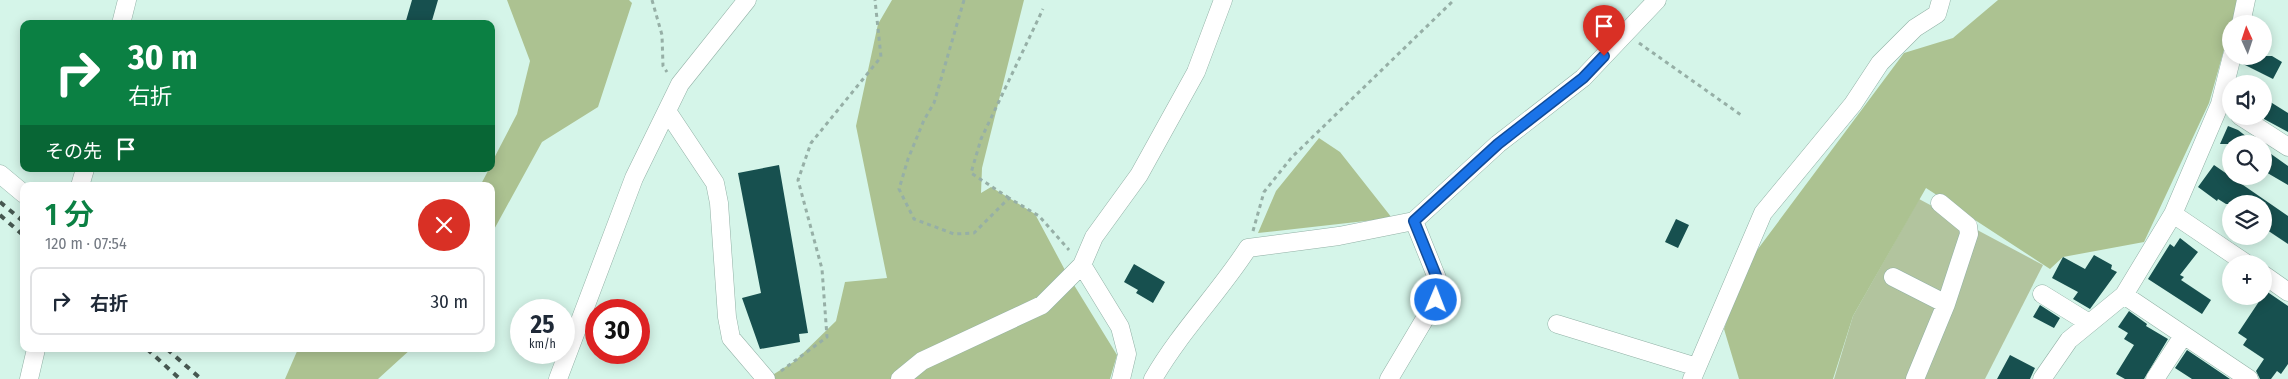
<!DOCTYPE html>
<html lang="ja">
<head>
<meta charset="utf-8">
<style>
  :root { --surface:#fff; --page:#f6f6f7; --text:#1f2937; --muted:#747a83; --line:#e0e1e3; --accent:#0b8043 }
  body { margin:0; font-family:"Fira Sans Condensed","Noto Sans JP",sans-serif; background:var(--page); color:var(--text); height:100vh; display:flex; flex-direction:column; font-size:19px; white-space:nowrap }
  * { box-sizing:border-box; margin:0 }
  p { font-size:16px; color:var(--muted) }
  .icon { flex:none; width:28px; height:28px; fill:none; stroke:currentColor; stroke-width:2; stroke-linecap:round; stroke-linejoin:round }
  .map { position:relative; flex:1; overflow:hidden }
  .sheet { position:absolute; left:20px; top:182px; width:475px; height:170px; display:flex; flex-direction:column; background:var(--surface); border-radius:10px; box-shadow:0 2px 12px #0003 }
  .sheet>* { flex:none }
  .hud { position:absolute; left:20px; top:20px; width:475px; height:152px; border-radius:10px; box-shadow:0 2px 12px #0003; background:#0b8043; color:#fff; overflow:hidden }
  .needle { width:32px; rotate:357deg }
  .fabs { position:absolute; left:2222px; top:15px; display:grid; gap:10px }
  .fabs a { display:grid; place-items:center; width:50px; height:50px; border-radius:50%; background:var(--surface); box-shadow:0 2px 12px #0003; font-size:25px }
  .speed { position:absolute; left:510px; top:299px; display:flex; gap:10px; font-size:25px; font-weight:700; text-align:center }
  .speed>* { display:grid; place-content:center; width:65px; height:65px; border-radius:50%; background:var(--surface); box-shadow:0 2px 12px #0003; line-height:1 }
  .speed small { font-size:12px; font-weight:400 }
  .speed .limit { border:8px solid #d22; background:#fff; color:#111 }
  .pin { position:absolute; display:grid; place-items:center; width:42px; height:42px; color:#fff; margin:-51px -21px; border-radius:50% 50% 50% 0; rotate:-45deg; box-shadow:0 0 5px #0007 }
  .pin .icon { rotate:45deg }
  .me { position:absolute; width:55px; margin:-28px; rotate:1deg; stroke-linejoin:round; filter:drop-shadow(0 0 4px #0008) }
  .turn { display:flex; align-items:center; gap:18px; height:105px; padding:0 25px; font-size:22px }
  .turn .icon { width:65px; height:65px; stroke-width:2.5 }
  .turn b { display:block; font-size:35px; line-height:42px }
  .then { display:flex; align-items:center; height:48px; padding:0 25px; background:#0003; gap:10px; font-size:19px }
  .round { display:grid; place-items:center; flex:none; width:52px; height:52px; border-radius:26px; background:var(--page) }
  .head { display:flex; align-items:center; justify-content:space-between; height:85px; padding:0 25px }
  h1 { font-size:30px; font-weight:600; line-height:38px; color:var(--accent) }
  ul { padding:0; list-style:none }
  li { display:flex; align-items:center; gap:15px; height:68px; margin:0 10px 8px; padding:0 15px; border:2px solid var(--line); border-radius:10px }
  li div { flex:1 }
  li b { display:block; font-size:19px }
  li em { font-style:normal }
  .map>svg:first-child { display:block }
  .green { fill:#b2c49e }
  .forest { fill:#acc291 }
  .building { fill:#17504f }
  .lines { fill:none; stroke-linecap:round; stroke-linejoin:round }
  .minor-casing { stroke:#92b1a6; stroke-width:19 }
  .path { stroke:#96afa6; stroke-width:3; stroke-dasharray:4 4; stroke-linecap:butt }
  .minor { stroke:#fff; stroke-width:18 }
  .rail { stroke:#465750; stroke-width:4; stroke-dasharray:6 6; stroke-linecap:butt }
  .route-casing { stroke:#114b97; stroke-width:12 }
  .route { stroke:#1a73e8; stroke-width:9 }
</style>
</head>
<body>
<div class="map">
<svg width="2288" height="379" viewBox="0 0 2288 379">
  <rect width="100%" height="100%" fill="#d5f5e9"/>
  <path class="green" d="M1919 199 2043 265 1985 379H1834L1853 316Z"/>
  <path class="forest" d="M507 0H629L632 3 598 107 542 142 491 235V186H480L489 169H491V164L517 114 530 61Z
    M892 0H1024L982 168 981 193 991 187 1035 214 1066 272 1117 355 1110 379H766L795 361 836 321 845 282 887 278 856 126 878 24Z
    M1998 0H2238L2209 103 2144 242 2063 257 2050 269 1926 188 1853 316 1833 379H1739L1724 329 1746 265 1904 53 1953 38Z
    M1319 138 1340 152 1392 218 1258 233 1276 191Z
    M298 349H411L378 379H285Z"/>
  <path class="building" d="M412 0H438L431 24H405Z
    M2242 56H2272L2282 62 2273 79 2241 63Z
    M2264 98 2288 113V132L2264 119Z
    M2228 126 2238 130 2256 144H2220Z
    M2264 149 2288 166V185L2264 171Z
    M779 165 808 333 799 334 800 342 760 349 742 298 761 293 738 173Z
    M2214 165 2288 216V244L2264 228V204H2226L2218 199 2217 201 2198 187Z
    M1676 219 1689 225 1678 248 1665 242Z
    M2180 238 2198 252 2180 275 2184 277 2181 280 2211 300 2202 314 2148 279 2170 244 2174 247Z
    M2094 255 2112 265 2111 269 2117 272 2090 309 2073 299 2078 292 2052 278 2063 257 2085 269Z
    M1134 264 1165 282 1153 303 1136 293 1138 290 1124 282Z
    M2266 291 2288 306V364L2281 374 2277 371 2271 379H2260L2256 371 2264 359 2243 345 2247 339 2238 333Z
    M2040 305 2060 318 2054 328 2033 317Z
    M2129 311 2147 324 2146 326 2168 339 2144 379H2125L2116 374 2134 345 2124 339 2128 333 2118 327Z
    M2187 350 2190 352 2230 379H2192L2175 368Z
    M2010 355 2035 368 2030 379H1997Z"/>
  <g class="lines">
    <g class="minor-casing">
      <path id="minor" d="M121 24 127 0
        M2241 24 2246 0
        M2232 56 2220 104 2173 214 2124 295 2249 379
        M667 111 715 183 719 203 727 317 731 338 766 379
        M2240 116 2288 147
        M0 174 24 194
        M80 186 85 169
        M2173 214 2247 264
        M1082 265 1120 327 1127 354 1121 379
        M2264 275 2288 292
        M1893 277 1946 304
        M2042 294 2089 323
        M1557 324 1697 367
        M29 379 36 349
        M558 379 634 178 680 84 747 0
        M900 379 922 361 1042 305 1082 265 1094 237 1139 175 1196 72 1223 0
        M1153 379C1180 332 1218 294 1248 248L1339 236 1414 221 1498 144 1583 78 1657 0
        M1389 379 1436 300 1437 278 1414 221
        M1692 379 1763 213 1853 104 1880 63 1915 28 1937 14 1941 0
        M1915 379 1946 304 1969 234 1968 226 1940 203
        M2042 379 2069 340 2124 295
        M2155 379 2183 336"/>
    </g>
    <path class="path" d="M652 0 662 35 663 66 667 72
      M964 0 934 103 924 120 908 159 899 189 914 219 954 234 974 233 1009 198 1039 216 1069 250
      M1639 43 1741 115
      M1009 198 971 173 981 139 1043 9
      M1253 231 1264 192 1292 157 1454 0
      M781 371 827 337 822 269 798 180 811 143 881 57 875 0"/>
    <use href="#minor" class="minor"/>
    <path class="rail" d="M0 202 24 222
      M0 215 24 236
      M147 349 180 379
      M167 349 201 379"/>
  </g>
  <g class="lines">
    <g class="route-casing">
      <path id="route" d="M1436 300 1437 278 1414 221 1498 144 1583 78 1604 56"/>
    </g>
    <use href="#route" class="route"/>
  </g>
</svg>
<div class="fabs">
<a><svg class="needle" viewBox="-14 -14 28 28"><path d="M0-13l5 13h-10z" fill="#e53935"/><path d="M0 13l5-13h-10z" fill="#747a83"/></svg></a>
<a><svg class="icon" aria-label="sound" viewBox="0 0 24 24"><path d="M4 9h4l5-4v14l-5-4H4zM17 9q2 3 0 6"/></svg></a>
<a><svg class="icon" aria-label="search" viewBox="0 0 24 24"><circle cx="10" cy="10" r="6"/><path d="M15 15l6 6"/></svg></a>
<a><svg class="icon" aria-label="layers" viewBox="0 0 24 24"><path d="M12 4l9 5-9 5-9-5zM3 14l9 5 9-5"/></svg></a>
<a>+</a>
</div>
<div class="speed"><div>25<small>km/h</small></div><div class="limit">30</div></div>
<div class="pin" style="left:1604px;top:56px;background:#d93025"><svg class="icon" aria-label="arrive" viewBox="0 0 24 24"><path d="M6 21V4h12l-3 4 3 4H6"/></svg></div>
<svg class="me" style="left:1436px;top:300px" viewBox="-20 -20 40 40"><circle r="17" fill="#1a73e8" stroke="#fff" stroke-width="3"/><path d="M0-11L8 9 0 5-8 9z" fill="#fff"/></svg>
<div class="hud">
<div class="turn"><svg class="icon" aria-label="right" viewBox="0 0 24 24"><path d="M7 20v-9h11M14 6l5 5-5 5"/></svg><div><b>30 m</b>右折</div></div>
<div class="then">その先<svg class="icon" aria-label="arrive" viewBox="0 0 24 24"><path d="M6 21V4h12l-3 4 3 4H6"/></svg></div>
</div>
<section class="sheet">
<div class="head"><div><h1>1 分</h1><p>120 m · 07:54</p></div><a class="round" style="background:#d93025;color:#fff"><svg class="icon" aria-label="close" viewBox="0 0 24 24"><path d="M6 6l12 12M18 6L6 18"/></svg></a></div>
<ul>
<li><svg class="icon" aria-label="right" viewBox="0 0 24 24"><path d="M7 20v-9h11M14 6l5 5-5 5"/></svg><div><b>右折</b></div><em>30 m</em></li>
</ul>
</section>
</div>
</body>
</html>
